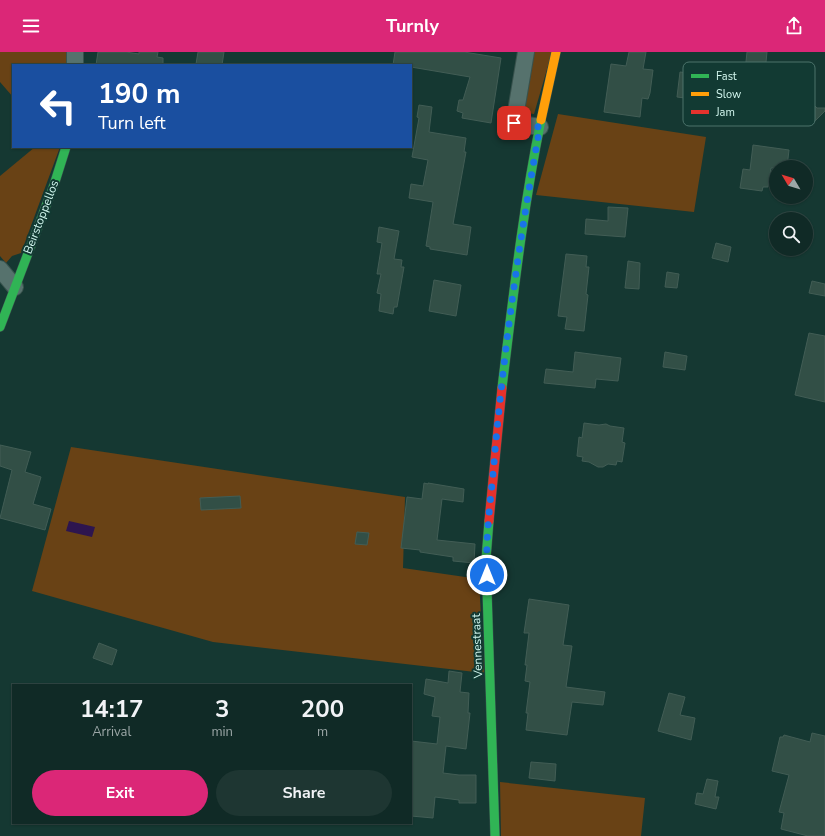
<!DOCTYPE html>
<html lang="en">
<head>
<meta charset="utf-8">
<style>
  :root { --surface:#102a26; --page:#1e3632; --text:#f1f3f6; --muted:#9ca7a7; --line:#304643; --accent:#db2777 }
  body { margin:0; font-family:"Nunito Sans",sans-serif; background:var(--page); color:var(--text); height:100vh; display:flex; flex-direction:column; font-size:15px; white-space:nowrap }
  * { box-sizing:border-box; margin:0 }
  p { font-size:13px; color:var(--muted) }
  .icon { flex:none; width:22px; height:22px; fill:none; stroke:currentColor; stroke-width:2; stroke-linecap:round; stroke-linejoin:round }
  .map { position:relative; flex:1; overflow:hidden }
  .drawer { position:absolute; left:12px; top:632px; width:400px; height:140px; display:flex; flex-direction:column; background:var(--surface); border-radius:0px; box-shadow:0 1px 3px #0004,0 0 0 1px var(--line) }
  .drawer>* { flex:none }
  .banner { position:absolute; left:12px; top:12px; width:400px; height:84px; border-radius:0px; box-shadow:0 1px 3px #0004,0 0 0 1px var(--line); background:#1a4fa0; color:#fff; overflow:hidden }
  .needle { width:26px; rotate:308deg }
  .fabs { position:absolute; left:769px; top:108px; display:grid; gap:8px }
  .fabs a { display:grid; place-items:center; width:44px; height:44px; border-radius:50%; background:var(--surface); box-shadow:0 1px 3px #0004,0 0 0 1px var(--line); font-size:20px }
  .pin { position:absolute; display:grid; place-items:center; width:34px; height:34px; color:#fff; margin:-17px; border-radius:8px; box-shadow:0 2px 6px #0006 }
  .me { position:absolute; width:44px; margin:-22px; rotate:0deg; stroke-linejoin:round; filter:drop-shadow(0 0 3px #0008) }
  .turn { display:flex; align-items:center; gap:14px; height:84px; padding:0 20px; font-size:18px }
  .turn .icon { width:52px; height:52px; stroke-width:2.5 }
  .turn b { display:block; font-size:28px; line-height:34px }
  .eta { display:flex; justify-content:space-evenly; align-items:center; height:68px; text-align:center }
  .eta b { font-size:24px; font-weight:700; line-height:28px }
  .cta { display:flex; gap:8px; margin-top:auto; padding:8px 20px }
  .cta a { flex:1; height:46px; border-radius:24px; background:var(--accent); color:#fff; font-size:16px; font-weight:700; line-height:46px; text-align:center }
  .cta a+a { background:var(--page); color:var(--text) }
  header { display:flex; justify-content:space-between; align-items:center; height:52px; padding:0 20px; background:var(--accent); color:#fff; font-size:18px; font-weight:700 }
  .map>svg:first-child { display:block }
  .green { fill:#694215 }
  .water { fill:#2d154f }
  .building { fill:#324f46; stroke:#425d55 }
  .lines { fill:none; stroke-linecap:round; stroke-linejoin:round }
  .street-casing { stroke:#38524d; stroke-width:18 }
  .fast-casing { stroke:#38524d; stroke-width:10 }
  .slow-casing { stroke:#38524d; stroke-width:10 }
  .jam-casing { stroke:#38524d; stroke-width:10 }
  .street { stroke:#56726d; stroke-width:16 }
  .fast { stroke:#30b455; stroke-width:9 }
  .slow { stroke:#ff9f0a; stroke-width:9 }
  .jam { stroke:#e5322d; stroke-width:9 }
  .route { stroke:#1a73e8; stroke-width:7; stroke-dasharray:0 12.6 }
  .labels { text-anchor:middle; dominant-baseline:central; stroke-width:4; stroke-linejoin:round; paint-order:stroke }
  .street-label { font-size:12px; fill:#d3f7ef; stroke:#123a33 }
  .key { fill:#123a33; stroke:#4c736b; stroke-width:1 }
  .key-label { font-size:11px; fill:#d3f7ef }
</style>
</head>
<body>
<header><svg class="icon" aria-label="menu" viewBox="0 0 24 24"><path d="M4 6h16M4 12h16M4 18h16"/></svg>Turnly<svg class="icon" aria-label="share" viewBox="0 0 24 24"><path d="M12 15V3M7 8l5-5 5 5M5 13v7h14v-7"/></svg></header>
<div class="map">
<svg width="825" height="784" viewBox="0 0 825 784">
  <rect width="100%" height="100%" fill="#153832"/>
  <path class="green" d="M0 0H69V13H13V45L0 30Z
    M533 0H552L534 62 527 61 523 51Z
    M558 62 706 85 694 160 536 143Z
    M35 95H60L21 201 12 204 6 211 0 204V124Z
    M71 395 405 445 403 516 479 527 484 621 213 590 32 539Z
    M500 730 645 746 641 784H501Z"/>
  <path class="water" d="M69 469 95 475 92 485 66 479Z"/>
  <path class="building" d="M98 0H126L139 2V0H158L157 5 163 6V13H96Z
    M198 0H224L222 13 196 12Z
    M395 0H464L501 6 491 71 462 66 463 61 457 59 459 48H463L470 25 411 15V13H393Z
    M629 0H646L643 17 653 18 650 41 648 47 642 46 640 65 604 60 611 12 626 14Z
    M747 0H767L765 20 791 23 788 43 743 38Z
    M680 20 697 22 693 47 677 45Z
    M813 52 817 56H825V59L814 70 804 60Z
    M419 53 432 55 429 80 466 86 464 100H466L453 172 471 175 467 203 430 197V195L426 194 433 150 409 146 411 132 423 134 428 108 412 105 419 66 417 65Z
    M753 93 789 98 787 115 771 116 768 135H763L762 139 740 136 743 117 750 118Z
    M608 155 628 156 625 185 585 182 586 167 608 169Z
    M379 175 399 179 394 207 402 208 401 215H404L397 255H394L393 262 379 259 381 242 377 241 381 222H377L382 191 377 190Z
    M716 191 731 195 728 210 712 206Z
    M566 202 587 204 586 215H589L586 242 588 243 584 279 565 277 567 265 558 264Z
    M628 209 640 211 639 237 625 236Z
    M667 220 679 222 677 236 665 235Z
    M434 228 461 233 456 264 429 259Z
    M812 229 825 232V244L809 241Z
    M809 281 825 284V350L795 343Z
    M575 300 621 306 618 329 596 327 595 336 544 331 546 317 573 320Z
    M665 300 687 304 685 318 663 315Z
    M584 371 599 373 606 372 610 374 624 376 622 390 625 391 622 410 617 409 616 413 608 412 603 415H598L589 410 582 409 583 405 577 404 579 385 582 386Z
    M0 393 31 400 25 420 41 425 33 452 51 457 45 478 0 466 12 418 0 414Z
    M424 431 428 432V431L464 437 463 450 442 447 437 488 475 492 474 511 453 509V505L420 500V498L401 496 407 445 422 447Z
    M240 444 241 456 201 458 200 446Z
    M357 480 369 481 367 493 355 492Z
    M529 547 569 553 563 593 572 594 566 635 605 640 603 653 572 650 567 683 526 678 528 661H526L530 630 525 629 527 613H525L529 581H524Z
    M99 591 117 598 112 613 93 606Z
    M449 619 462 621 460 640 469 641 468 661H470L466 697 446 694 443 721 459 723H476V751H459V748L435 745 433 766 411 764V689L437 692 440 665 432 664 435 645 424 642 426 627 448 631Z
    M669 641 685 645 680 663 695 666 691 688 658 679Z
    M812 681 825 684V784H808L781 777 784 761 779 760 789 723 772 719 780 685H783L784 683 810 690Z
    M531 710 556 712 555 729 529 726Z
    M707 727 718 729 715 745H719L716 757 695 752 697 741 703 742Z"/>
  <g class="lines">
    <g class="street-casing">
      <path id="street" d="M526 0 514 71 540 75
        M75 13V0
        M0 217 15 235"/>
    </g>
    <g class="fast-casing">
      <path id="fast" d="M0 275 54 133 66 95
        M502 336C513 246 523 156 541 68
        M489 469 486 507 495 784"/>
    </g>
    <g class="slow-casing">
      <path id="slow" d="M541 68 556 0"/>
    </g>
    <g class="jam-casing">
      <path id="jam" d="M489 469 502 336"/>
    </g>
    <use href="#street" class="street"/>
    <use href="#fast" class="fast"/>
    <use href="#slow" class="slow"/>
    <use href="#jam" class="jam"/>
  </g>
  <g class="lines">
    <path class="route" d="M487 523C485 482 492 440 495 399 505 290 520 183 540 75L514 71"/>
  </g>
  <g class="labels">
    <g class="street-label">
      <text transform="translate(41 165) rotate(-69)">Beirstoppellos</text>
      <text transform="translate(477 594) rotate(-92)">Vennestraat</text>
    </g>
  </g>
  <rect x="683" y="10" width="132" height="64" rx="6" class="key"/>
  <rect x="691" y="22" width="18" height="4" fill="#30b455"/>
  <rect x="691" y="40" width="18" height="4" fill="#ff9f0a"/>
  <rect x="691" y="58" width="18" height="4" fill="#e5322d"/>
  <g class="key-label">
    <text x="716" y="28">Fast</text>
    <text x="716" y="46">Slow</text>
    <text x="716" y="64">Jam</text>
  </g>
</svg>
<div class="fabs">
<a><svg class="needle" viewBox="-14 -14 28 28"><path d="M0-13l5 13h-10z" fill="#e53935"/><path d="M0 13l5-13h-10z" fill="#9ca7a7"/></svg></a>
<a><svg class="icon" aria-label="search" viewBox="0 0 24 24"><circle cx="10" cy="10" r="6"/><path d="M15 15l6 6"/></svg></a>
</div>
<div class="pin" style="left:514px;top:71px;background:#d93025"><svg class="icon" aria-label="arrive" viewBox="0 0 24 24"><path d="M6 21V4h12l-3 4 3 4H6"/></svg></div>
<svg class="me" style="left:487px;top:523px" viewBox="-20 -20 40 40"><circle r="17" fill="#1a73e8" stroke="#fff" stroke-width="3"/><path d="M0-11L8 9 0 5-8 9z" fill="#fff"/></svg>
<div class="banner">
<div class="turn"><svg class="icon" aria-label="left" viewBox="0 0 24 24"><path d="M17 20v-9H6M10 6l-5 5 5 5"/></svg><div><b>190 m</b>Turn left</div></div>
</div>
<section class="drawer">
<div class="eta">
<div><b>14:17</b><p>Arrival</p></div>
<div><b>3</b><p>min</p></div>
<div><b>200</b><p>m</p></div>
</div>
<div class="cta"><a>Exit</a><a>Share</a></div>
</section>
</div>
</body>
</html>
